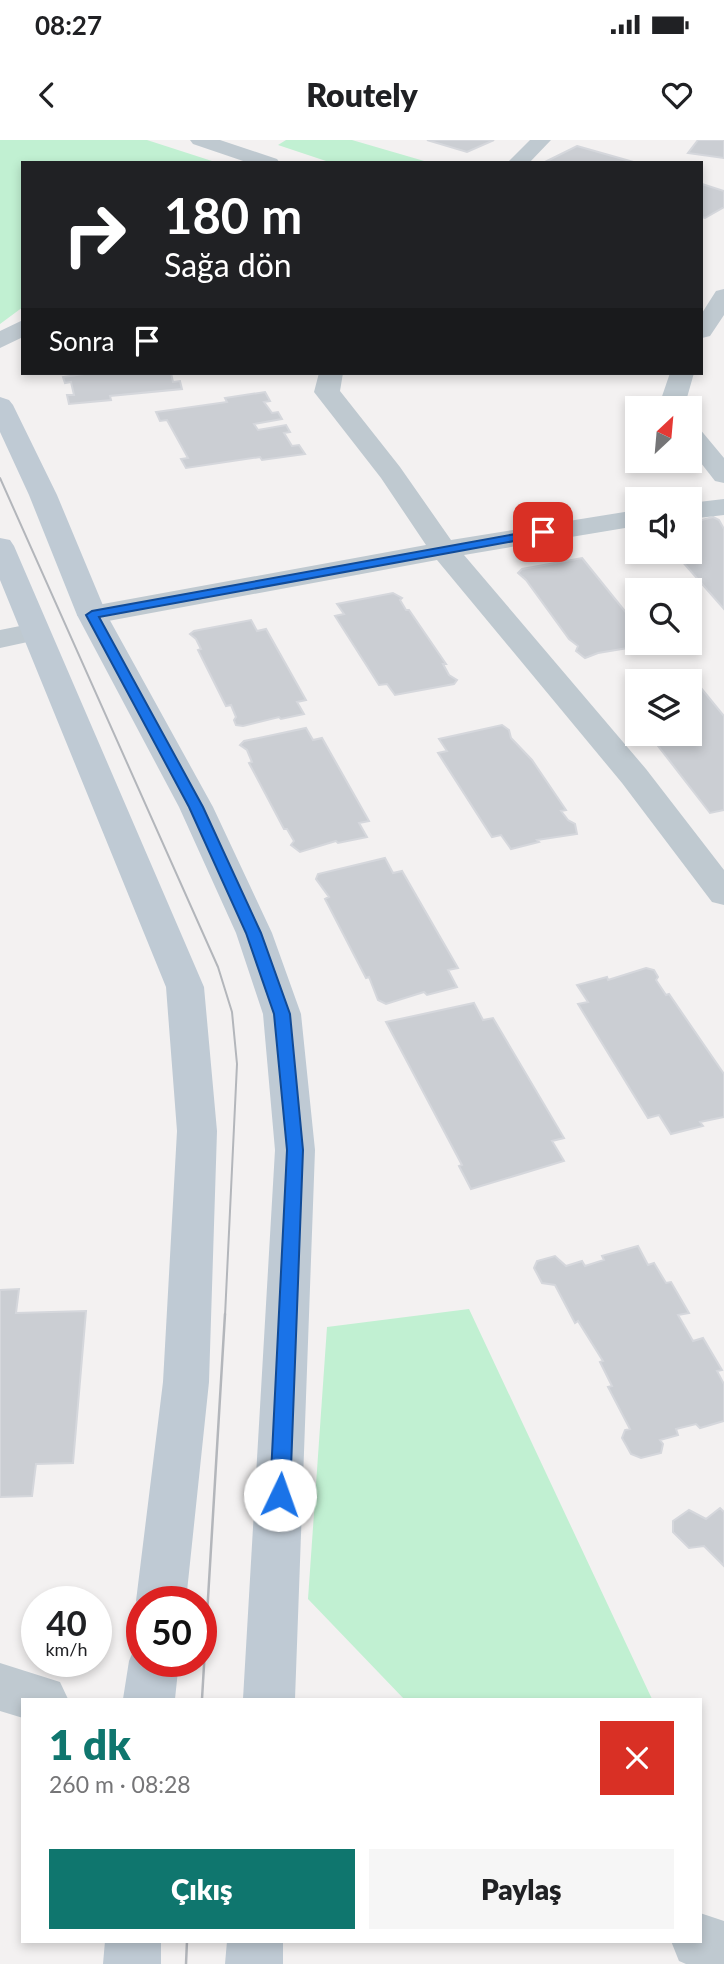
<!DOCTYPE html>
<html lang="tr">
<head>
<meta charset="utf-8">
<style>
  :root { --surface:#fff; --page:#f6f6f6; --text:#202124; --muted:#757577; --accent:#0f766e }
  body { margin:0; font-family:Lato,sans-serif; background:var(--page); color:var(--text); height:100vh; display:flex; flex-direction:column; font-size:26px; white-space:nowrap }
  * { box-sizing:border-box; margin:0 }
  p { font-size:23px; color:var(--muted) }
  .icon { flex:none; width:38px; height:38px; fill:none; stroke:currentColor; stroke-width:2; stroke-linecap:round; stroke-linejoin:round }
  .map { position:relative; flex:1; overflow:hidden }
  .drawer { position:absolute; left:21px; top:1558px; width:681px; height:245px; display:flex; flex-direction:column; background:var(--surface); border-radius:0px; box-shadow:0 4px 10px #0003 }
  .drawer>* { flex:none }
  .top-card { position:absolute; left:21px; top:21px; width:682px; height:214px; border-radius:0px; box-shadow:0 4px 10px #0003; background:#202124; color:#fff; overflow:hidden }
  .needle { width:46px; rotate:26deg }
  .buttons { position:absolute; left:625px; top:256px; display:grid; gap:14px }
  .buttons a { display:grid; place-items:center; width:77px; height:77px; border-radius:0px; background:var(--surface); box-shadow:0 4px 10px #0003; font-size:35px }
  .speed { position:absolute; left:21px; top:1446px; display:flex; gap:14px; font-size:35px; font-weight:700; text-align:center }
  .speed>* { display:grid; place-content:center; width:91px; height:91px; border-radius:50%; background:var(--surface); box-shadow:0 4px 10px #0003; line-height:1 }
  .speed small { font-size:18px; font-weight:400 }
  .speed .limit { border:10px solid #d22; background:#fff; color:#111 }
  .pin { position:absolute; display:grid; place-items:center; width:60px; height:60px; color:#fff; margin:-30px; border-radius:14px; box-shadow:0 4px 10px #0006 }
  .me { position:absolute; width:77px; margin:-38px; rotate:3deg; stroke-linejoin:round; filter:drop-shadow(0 0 5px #0008) }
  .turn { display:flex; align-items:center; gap:24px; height:147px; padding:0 28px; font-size:32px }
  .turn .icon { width:91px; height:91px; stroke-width:2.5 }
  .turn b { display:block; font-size:49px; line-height:60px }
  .then { display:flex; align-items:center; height:66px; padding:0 28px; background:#0003; gap:14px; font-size:26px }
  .round { display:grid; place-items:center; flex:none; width:74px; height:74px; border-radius:0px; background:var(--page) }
  .overview { display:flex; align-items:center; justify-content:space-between; height:119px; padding:0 28px }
  h1 { font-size:42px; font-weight:800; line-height:52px; color:var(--accent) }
  .primary-button { display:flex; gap:14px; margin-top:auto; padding:14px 28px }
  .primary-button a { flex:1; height:80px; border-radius:0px; background:var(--accent); color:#fff; font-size:28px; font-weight:800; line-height:80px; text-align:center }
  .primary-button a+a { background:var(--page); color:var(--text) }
  .status { display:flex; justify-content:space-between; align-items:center; height:49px; padding:0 35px; background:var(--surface); direction:ltr }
  .status svg { height:19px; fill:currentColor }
  header { display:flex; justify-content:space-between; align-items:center; height:91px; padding:0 28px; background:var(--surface); font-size:32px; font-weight:800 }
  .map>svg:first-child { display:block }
  .green { fill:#c1f0d2 }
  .building { fill:#cbced3; stroke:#d5d7dc; stroke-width:2 }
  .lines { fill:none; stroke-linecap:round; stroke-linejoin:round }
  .minor { fill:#bfc9d0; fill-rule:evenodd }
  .secondary { fill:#bfcad4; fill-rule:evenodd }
  .tram-far1 { stroke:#b3b6bb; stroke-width:2 }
  .tram { stroke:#b3b6bb; stroke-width:2.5 }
  .route { fill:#1a73e8; stroke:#114b97; stroke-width:2 }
</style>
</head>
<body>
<div class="status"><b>08:27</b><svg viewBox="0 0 49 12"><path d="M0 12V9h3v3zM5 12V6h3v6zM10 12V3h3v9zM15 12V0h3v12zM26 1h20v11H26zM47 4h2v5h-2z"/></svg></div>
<header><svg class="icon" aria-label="back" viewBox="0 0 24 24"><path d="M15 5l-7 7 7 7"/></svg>Routely<svg class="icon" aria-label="heart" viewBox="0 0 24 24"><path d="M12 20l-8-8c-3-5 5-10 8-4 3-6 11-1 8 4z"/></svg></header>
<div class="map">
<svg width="724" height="1824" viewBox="0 0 724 1824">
  <rect width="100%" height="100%" fill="#f3f1f1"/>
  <path class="green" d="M0 0H147L212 21 23 23V167L0 184Z
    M286 0H352L431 23H332L278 5Z
    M469 1169 652 1559H404L308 1459 327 1187Z"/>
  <path class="building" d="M427 0H494L467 12Z
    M698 0H724V18L688 13Z
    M577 6 637 23H543Z
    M702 44 724 51V67L705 78 702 77Z
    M91 233H171L173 242 180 241 182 249 110 256 111 260 69 264 67 255H74L71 242 65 243 63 237Z
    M265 252 270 261 264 262 272 273 278 272 282 279 254 284 258 290 286 285 290 292 284 293 292 306 299 305 305 314 262 320 260 317 186 328 181 319 188 318 167 280 160 281 156 272 227 262 225 258Z
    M713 377 719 380 724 389V469L673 411H690V383Z
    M582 418 637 486V502L652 504 598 513 585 518 576 511 578 506 569 499 526 440 518 433 522 429Z
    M393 453 402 458 400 460 406 470H409L446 524H443L449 535 457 540 454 544 395 555 387 544 379 545 335 476 344 474 337 464Z
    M251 480 257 491 266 489 306 560 297 562 304 574 281 579 279 577 243 586 236 585 234 580 236 577 231 565 226 566 198 510 201 509 196 499 190 494 194 491Z
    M701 548 724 576V670L710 673 648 593H690V551Z
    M502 585 509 590 511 598 532 620 566 670 561 671 568 680 575 684 577 694 537 700 539 702 511 709 501 695 492 697 438 613 447 611 439 599Z
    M306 588 313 600 322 598 369 681 359 683 367 697 338 703 336 701 300 712 291 705 294 701 287 689H284L249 623 252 622 247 610 240 605 244 601Z
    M385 718 393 733 402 731 458 828 448 830 457 847 427 855 424 852 386 864 378 860 369 837 366 838 325 759 329 757 316 739 318 734Z
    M646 828 654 830 658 837 656 840 666 855 669 854 724 934V977L700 982 703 986 671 994 659 975 648 978 578 864 588 862 577 845 607 837 608 840Z
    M474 863 483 880 493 878 564 998 552 1001 564 1021 471 1049 459 1026 462 1025 386 882Z
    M638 1106 648 1125 654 1123 666 1143 671 1142 689 1173 678 1175 693 1201 703 1198 722 1230 717 1231 724 1244V1281L700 1288 696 1284 676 1289 678 1295 660 1300 663 1304 661 1313 641 1318 631 1314 622 1298 625 1290 630 1289 608 1247 612 1246 600 1222 603 1221 578 1181 575 1183 555 1145 542 1143 534 1128 537 1121 555 1116 566 1126 582 1121 585 1126 604 1120 602 1116Z
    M19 1149 16 1173 86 1171 73 1323 36 1324 32 1356 0 1357V1150Z
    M720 1368 724 1372V1426L704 1406 689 1408 673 1392V1381L689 1370 706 1379Z"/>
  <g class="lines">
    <path class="minor" d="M190 0H220L277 19 280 23H249L193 4Z
      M530 0H551L529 23H507Z
      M724 149V175L710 196 702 198V173L716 151Z
      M23 180V197L0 208V191Z
      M319 233H343L340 251 400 327 451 400 637 370V386L464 415 646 629 724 730V765L712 762 622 643 437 420 92 484 82 481 77 475 82 469 92 466 426 405 381 338 314 252Z
      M670 233H694L684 268H658Z
      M690 285 699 288 724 318V343L715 341 690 309Z
      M724 359V375L690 379V363Z
      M35 483 46 486 50 492 46 498 0 508V490Z
      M0 1523 60 1542 68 1559H23V1578L0 1571Z
      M700 1773 724 1781V1824H686L679 1821 671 1801H700Z"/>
    <path class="secondary" d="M0 257 9 260 13 265 57 355 107 475 213 667 272 793 301 874 315 1010 295 1559H243L275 1010 263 874 236 793 179 667 77 475 29 355 0 292Z
      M0 398 10 400 14 406 204 847 217 991 209 1242 186 1461H142V1473L136 1461 163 1242 177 991 166 847 0 440Z
      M142 1502V1521H179L175 1559H123L129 1521 136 1504Z
      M105 1801H161V1824H103Z
      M227 1801H283V1824H225Z"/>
    <path class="tram-far1" d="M0 338 218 827 232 872 237 924 225 1176"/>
    <path class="tram" d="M202 1559 225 1174
      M186 1824 187 1801"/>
  </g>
  <path class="route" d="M543 389 549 392 547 395 99 477 203 667 261 793 290 874 303 1010 290 1355 287 1361 280 1363 273 1361 270 1355 287 1010 274 874 246 793 189 667 86 475 92 471Z"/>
</svg>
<div class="buttons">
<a><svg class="needle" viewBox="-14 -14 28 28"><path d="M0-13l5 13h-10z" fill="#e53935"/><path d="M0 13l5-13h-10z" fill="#757577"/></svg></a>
<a><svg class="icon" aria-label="sound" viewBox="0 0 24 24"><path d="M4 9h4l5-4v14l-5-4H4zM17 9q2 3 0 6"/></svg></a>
<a><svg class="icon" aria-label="search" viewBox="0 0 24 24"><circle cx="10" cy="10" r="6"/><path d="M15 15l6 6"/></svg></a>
<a><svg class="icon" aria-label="layers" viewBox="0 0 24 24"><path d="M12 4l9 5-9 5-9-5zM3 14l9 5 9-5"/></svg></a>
</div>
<div class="speed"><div>40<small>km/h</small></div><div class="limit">50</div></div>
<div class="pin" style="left:543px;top:392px;background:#d93025"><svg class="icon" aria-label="arrive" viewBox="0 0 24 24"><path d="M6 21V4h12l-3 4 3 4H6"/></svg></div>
<svg class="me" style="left:280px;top:1355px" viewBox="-20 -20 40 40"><circle r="19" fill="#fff"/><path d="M0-13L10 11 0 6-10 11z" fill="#1a73e8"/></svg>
<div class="top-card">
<div class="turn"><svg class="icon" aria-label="right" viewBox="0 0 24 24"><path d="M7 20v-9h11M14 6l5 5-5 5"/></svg><div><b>180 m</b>Sağa dön</div></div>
<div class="then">Sonra<svg class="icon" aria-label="arrive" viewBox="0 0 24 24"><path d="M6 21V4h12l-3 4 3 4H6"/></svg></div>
</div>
<section class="drawer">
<div class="overview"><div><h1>1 dk</h1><p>260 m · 08:28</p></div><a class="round" style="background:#d93025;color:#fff"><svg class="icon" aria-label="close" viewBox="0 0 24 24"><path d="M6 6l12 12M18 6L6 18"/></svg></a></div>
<div class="primary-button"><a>Çıkış</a><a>Paylaş</a></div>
</section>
</div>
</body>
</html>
